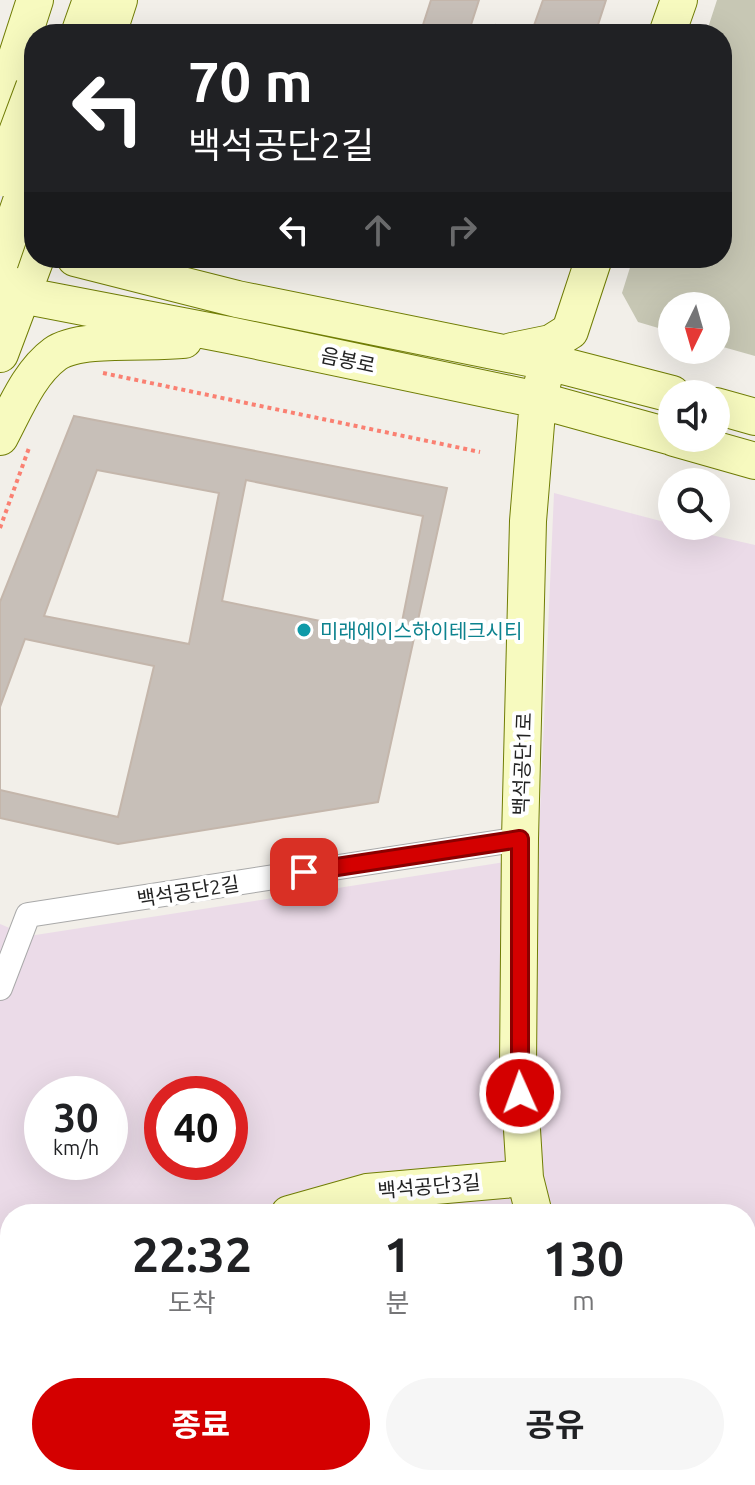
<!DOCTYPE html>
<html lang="ko">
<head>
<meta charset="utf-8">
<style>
  :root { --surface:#fff; --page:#f6f6f6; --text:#202124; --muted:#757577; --accent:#d40000 }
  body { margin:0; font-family:Ubuntu,"Noto Sans KR",sans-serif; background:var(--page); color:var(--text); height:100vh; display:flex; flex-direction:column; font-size:30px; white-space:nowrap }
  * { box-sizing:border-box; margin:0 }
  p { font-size:26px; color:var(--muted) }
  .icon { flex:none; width:44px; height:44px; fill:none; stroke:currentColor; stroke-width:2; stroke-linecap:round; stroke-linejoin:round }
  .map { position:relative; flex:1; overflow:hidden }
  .panel { position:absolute; left:0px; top:1204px; width:756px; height:282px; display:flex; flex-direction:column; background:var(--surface); border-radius:32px 32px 0 0; box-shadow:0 8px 32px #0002 }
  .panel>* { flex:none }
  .hud { position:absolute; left:24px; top:24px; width:708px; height:244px; border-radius:32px; box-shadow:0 8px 32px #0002; background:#202124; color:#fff; overflow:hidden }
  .needle { width:52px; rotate:185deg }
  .controls { position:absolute; left:658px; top:292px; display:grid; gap:16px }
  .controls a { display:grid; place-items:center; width:72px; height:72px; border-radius:50%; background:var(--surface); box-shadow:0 8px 32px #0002; font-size:40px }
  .speed { position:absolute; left:24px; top:1076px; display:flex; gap:16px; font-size:40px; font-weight:700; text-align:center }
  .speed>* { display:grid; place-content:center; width:104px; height:104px; border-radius:50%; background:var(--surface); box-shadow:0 8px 32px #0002; line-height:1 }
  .speed small { font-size:20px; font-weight:400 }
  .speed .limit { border:12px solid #d22; background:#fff; color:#111 }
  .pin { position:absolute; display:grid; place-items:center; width:68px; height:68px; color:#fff; margin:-34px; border-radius:16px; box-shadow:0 4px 12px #0006 }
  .me { position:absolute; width:88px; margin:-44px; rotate:358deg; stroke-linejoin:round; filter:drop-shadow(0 0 6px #0008) }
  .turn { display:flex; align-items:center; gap:28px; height:168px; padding:0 32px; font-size:36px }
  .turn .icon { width:104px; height:104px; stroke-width:2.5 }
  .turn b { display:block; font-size:56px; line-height:68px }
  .lanes { display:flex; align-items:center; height:76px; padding:0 32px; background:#0003; justify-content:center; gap:40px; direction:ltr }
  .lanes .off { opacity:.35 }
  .eta { display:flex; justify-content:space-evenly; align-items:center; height:136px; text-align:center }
  .eta b { font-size:48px; font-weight:700; line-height:56px }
  .cta { display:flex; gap:16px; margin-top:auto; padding:16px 32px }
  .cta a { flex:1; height:92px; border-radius:48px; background:var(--accent); color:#fff; font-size:32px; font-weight:700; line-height:92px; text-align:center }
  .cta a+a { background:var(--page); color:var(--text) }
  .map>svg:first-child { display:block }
  .industrial { fill:#ebdbe8; fill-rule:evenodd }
  .construction { fill:#c7c7b4 }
  .building { fill:#c7bfb8; stroke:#c4b6ab; stroke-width:2; fill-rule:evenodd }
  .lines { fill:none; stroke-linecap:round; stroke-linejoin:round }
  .street-casing { stroke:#a9a9a9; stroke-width:26 }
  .secondary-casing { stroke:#707d05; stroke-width:38 }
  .path { stroke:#fa8072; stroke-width:4; stroke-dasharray:4 4; stroke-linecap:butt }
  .street { stroke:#fff; stroke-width:24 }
  .secondary { stroke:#f7fabf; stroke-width:36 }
  .secondary-bridge-casing { stroke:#707d05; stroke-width:38; stroke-linecap:butt }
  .secondary-bridge { stroke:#f7fabf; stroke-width:36 }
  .route-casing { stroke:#8a0000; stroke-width:20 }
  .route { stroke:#d40000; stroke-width:14 }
  .culture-dot { fill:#0f9aa8; stroke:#fff; stroke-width:3 }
  .labels { text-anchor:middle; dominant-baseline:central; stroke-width:8; stroke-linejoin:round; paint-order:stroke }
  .street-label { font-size:20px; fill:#222; stroke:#fff }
  .culture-label { font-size:20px; fill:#0d838f; stroke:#fff; text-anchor:start }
</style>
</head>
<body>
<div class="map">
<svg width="755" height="1485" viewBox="0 0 755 1485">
  <rect width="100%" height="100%" fill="#f2efe9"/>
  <path class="industrial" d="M554 493 672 524V526L755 545V1485H0V924L29 936 538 857ZM42 1094H110V1162H42ZM162 1094H230V1162H162ZM10 1214H746V1476H10Z"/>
  <path class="construction" d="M717 0H755V356L716 345V306H672V332L638 322 622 293 633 258H722V34H706Z"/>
  <path class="building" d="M431 0H479L468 34H430L421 31Z
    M543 0H606L595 34H531Z
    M496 25 522 34H493Z
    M74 416 447 488 378 802 118 844 0 818V602ZM97 470 219 493 189 644 44 616Z
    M246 480 423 516 399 637 222 601Z
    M25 639 154 666 118 817 0 790V707Z"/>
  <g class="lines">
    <g class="street-casing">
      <path id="street" d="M0 988 28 915 520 839"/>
    </g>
    <g class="secondary-casing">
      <path id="secondary" d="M79 34 91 0
        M108 34 119 0
        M667 34 679 0
        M0 108 35 0
        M75 258 237 299 548 362 672 394
        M0 291 229 335 538 400 672 437
        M570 331 594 258
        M512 351 551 343 570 331
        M0 354 36 258
        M716 406 755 417
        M0 437C15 409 29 373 55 354 80 336 151 344 184 340
        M674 438 755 461
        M289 1214 367 1192 525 1178
        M534 1214 525 1178 518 1065 520 839 528 521 538 400 548 362
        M604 1476 606 1485
        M163 1485 166 1476"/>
    </g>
    <path class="path" d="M103 373 480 452
      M0 528 29 448"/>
    <use href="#street" class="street"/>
    <use href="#secondary" class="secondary"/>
    <g class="secondary-bridge-casing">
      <path id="secondary-bridge" d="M0 178 34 87
        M0 262 34 164"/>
    </g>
    <use href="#secondary-bridge" class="secondary-bridge"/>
  </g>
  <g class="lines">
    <g class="route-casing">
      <path id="route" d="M304 872 520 839V1093"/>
    </g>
    <use href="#route" class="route"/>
  </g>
  <circle class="culture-dot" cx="304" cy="630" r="8"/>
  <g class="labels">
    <g class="street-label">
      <text transform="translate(348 360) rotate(12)">음봉로</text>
      <text transform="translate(522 764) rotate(-88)">백석공단1로</text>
      <text transform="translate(188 891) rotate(-9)">백석공단2길</text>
      <text transform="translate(429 1186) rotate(-5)">백석공단3길</text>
    </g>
    <g class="culture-label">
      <text x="320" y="630">미래에이스하이테크시티</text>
    </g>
  </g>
</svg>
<div class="controls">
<a><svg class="needle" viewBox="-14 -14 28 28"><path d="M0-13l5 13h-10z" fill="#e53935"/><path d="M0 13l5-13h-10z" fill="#757577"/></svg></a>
<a><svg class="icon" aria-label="sound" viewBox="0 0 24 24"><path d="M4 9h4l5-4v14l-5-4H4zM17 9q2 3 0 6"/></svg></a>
<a><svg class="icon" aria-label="search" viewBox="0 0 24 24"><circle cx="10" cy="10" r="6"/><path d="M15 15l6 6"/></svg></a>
</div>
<div class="speed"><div>30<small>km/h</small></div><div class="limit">40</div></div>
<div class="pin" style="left:304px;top:872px;background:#d93025"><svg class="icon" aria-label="arrive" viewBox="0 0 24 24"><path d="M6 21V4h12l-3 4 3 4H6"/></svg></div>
<svg class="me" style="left:520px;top:1093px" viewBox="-20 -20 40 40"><circle r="17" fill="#d40000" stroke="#fff" stroke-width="3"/><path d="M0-11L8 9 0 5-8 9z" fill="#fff"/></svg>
<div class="hud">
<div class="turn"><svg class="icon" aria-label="left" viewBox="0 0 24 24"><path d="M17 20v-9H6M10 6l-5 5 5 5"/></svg><div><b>70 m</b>백석공단2길</div></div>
<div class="lanes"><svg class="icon" aria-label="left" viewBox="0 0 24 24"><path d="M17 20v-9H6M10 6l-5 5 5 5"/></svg><svg class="icon off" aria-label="ahead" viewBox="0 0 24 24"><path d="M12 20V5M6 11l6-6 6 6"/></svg><svg class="icon off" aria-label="right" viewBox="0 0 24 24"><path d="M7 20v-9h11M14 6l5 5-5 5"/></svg></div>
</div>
<section class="panel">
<div class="eta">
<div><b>22:32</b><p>도착</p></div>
<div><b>1</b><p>분</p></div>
<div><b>130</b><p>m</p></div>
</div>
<div class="cta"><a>종료</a><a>공유</a></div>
</section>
</div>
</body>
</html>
